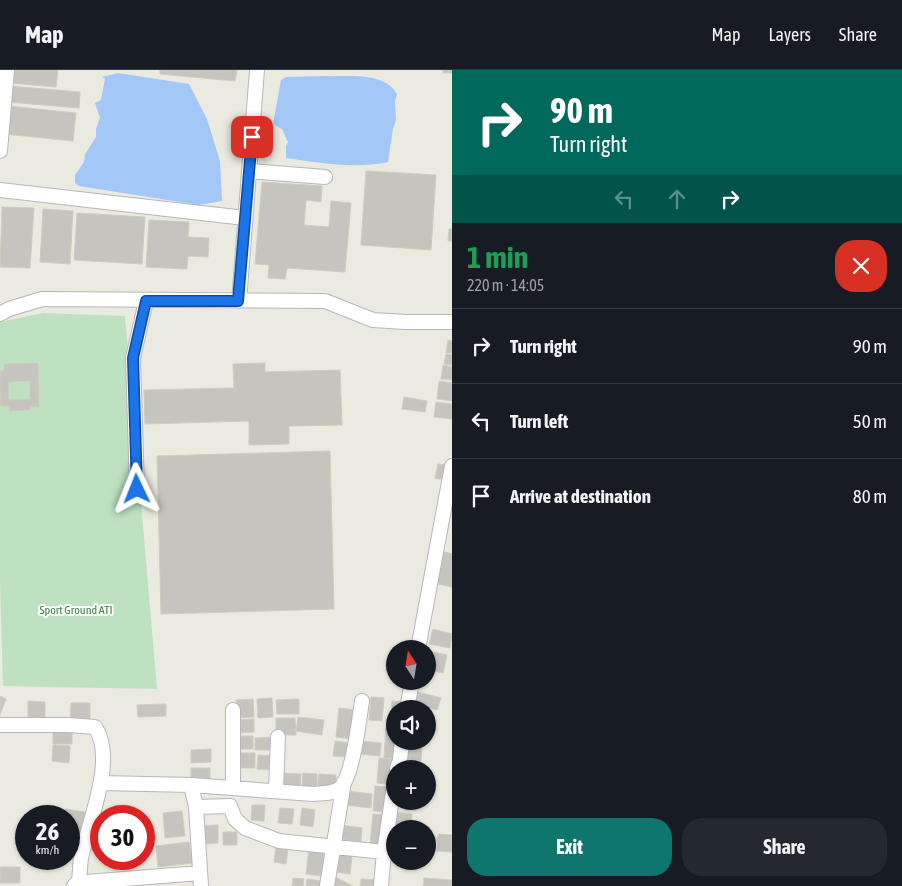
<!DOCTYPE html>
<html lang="en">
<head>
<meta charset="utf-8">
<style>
  :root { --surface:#171b24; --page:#242831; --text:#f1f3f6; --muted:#9ea1a6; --line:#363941; --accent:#0f766e }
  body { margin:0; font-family:"Asap Condensed",sans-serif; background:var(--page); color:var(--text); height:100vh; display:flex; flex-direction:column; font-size:19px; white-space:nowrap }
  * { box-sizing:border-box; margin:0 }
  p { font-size:16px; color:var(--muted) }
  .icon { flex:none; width:28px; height:28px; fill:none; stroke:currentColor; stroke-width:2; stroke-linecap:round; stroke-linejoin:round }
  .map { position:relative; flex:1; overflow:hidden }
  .details { display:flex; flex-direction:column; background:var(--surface); width:450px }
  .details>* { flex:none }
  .banner { background:#00695c; color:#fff; overflow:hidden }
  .needle { width:32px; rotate:348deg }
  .buttons { position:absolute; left:386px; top:570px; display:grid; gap:10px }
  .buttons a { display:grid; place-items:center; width:50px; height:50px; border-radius:50%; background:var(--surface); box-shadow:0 1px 4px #0004; font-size:25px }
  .speed { position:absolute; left:15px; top:735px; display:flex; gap:10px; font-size:25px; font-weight:700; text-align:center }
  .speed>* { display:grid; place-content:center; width:65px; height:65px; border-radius:50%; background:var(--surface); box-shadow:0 1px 4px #0004; line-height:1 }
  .speed small { font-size:12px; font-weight:400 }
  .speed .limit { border:8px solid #d22; background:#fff; color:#111 }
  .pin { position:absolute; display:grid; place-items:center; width:42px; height:42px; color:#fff; margin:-21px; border-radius:10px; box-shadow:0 2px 8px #0006 }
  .me { position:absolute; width:55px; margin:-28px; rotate:358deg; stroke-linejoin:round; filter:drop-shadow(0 0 4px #0008) }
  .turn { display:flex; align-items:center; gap:18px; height:105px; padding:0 15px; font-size:22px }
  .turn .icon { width:65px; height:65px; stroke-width:2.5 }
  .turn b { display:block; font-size:35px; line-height:42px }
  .lanes { display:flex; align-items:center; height:48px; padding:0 15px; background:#0003; justify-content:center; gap:25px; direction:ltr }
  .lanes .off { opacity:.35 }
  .round { display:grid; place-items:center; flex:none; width:52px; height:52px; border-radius:20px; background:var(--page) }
  .overview { display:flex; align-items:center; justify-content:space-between; height:85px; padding:0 15px }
  h1 { font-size:30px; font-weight:700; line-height:38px; color:#1e9e55 }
  .action { display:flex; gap:10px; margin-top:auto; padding:10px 15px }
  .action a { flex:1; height:58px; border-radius:20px; background:var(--accent); color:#fff; font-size:20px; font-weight:700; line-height:58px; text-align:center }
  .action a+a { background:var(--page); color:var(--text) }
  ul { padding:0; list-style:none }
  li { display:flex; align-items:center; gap:15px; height:75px; padding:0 15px; border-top:1px solid var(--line) }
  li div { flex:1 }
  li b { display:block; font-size:19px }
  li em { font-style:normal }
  header { display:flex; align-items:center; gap:30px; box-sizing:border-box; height:70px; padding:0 25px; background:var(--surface); border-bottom:1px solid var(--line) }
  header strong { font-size:24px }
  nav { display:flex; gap:28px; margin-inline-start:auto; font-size:18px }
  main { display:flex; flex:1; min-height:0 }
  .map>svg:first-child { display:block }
  .green { fill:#bee1c2 }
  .water { fill:#a3c8f8 }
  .building { fill:#c6c4be; stroke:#cfccbf; fill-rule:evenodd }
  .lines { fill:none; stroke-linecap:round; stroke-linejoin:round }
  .minor-casing { stroke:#b6b7bc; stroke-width:16 }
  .minor { stroke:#fff; stroke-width:14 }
  .route-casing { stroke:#114b97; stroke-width:12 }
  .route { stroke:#1a73e8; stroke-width:9 }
  .labels { text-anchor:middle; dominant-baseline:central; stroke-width:4; stroke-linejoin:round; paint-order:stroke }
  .park-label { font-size:12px; fill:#3a7f45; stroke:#fff }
</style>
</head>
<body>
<header>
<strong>Map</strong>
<nav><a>Map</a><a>Layers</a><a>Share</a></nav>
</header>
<main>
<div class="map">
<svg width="452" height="816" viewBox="0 0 452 816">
  <rect width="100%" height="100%" fill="#ebeae0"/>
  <path class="green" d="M43 243 125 246 157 619 3 616 0 510V252Z"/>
  <path class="water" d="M118 3 189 14 207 49 220 91 222 131 199 135 79 116 75 113V105L84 92 85 84 96 67V59L100 48 95 33 101 30 105 9 102 7Z
    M324 6C348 7 384 1 397 24L395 31 396 50 393 59 388 92C355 99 319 93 286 88V76L288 72 282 59 273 54 281 10 286 7Z"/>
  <path class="building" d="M11 0H58L56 17 10 13Z
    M160 0H237L235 11 160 4Z
    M443 0H452V3H443Z
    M10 16 80 22 79 38 8 32Z
    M8 36 76 43 73 71 5 64Z
    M366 101 436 105 431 180 361 175Z
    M262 112 322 116 321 132 306 130 304 155 329 157 331 131 351 133 345 202 287 198 285 209 268 208 269 195 255 194Z
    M2 137 34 138 30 198 0 197Z
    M43 139 73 141 70 194 40 192Z
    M77 143 145 147 142 194 74 190Z
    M149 150 189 152 188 167 209 168 208 187 188 186 187 199 146 197Z
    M449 159H452V171H448Z
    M448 270 452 271V283H446Z
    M446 284 452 285V295L444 294Z
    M38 293 39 337H30V340L9 341V336H0V301H4V294ZM30 311V329L9 330 8 312Z
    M265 293V302L340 300 342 355 289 356V374L249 375V351L145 354 144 320 234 318 233 294Z
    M443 295 452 297V310L441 309Z
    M439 311 452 313V331L437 329Z
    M404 327 427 331 425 342 402 339Z
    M436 332 452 334V349L434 347Z
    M330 381 334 539 161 544 157 386Z
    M438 394 447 395 445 410 435 408Z
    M441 481 452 484V517L434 513Z
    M433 559 452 564 450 578 429 574Z
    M429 581 447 585 443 603 428 600Z
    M414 621 441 628 437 640 411 633Z
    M0 626 6 629 0 645Z
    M371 627 384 628 382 651 369 650Z
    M272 628 273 647 258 648 257 629Z
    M253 629 254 647 237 648 236 630Z
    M299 629V644H277L276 630Z
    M28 631 45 632V653L28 652Z
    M392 631 406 632 405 639H395V654L390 653Z
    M71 633H90V654H70Z
    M166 634V646L138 647 137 635Z
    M339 638 355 640 352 669 336 667Z
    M298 647 324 650 322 665 296 661Z
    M276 648H295L296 665H276Z
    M254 649V662L236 663V650Z
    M53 657H72V674H53Z
    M386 657 395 658V671H400L398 689 384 688Z
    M236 666H253V679H236Z
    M275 667V680H255V668Z
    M335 671 349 673 348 687 333 686Z
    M360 671 381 673 380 686 359 684Z
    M53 675 70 676 69 693 52 691Z
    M403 675 422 677 421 691 402 689Z
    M211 679V692L191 693V680Z
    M235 683H255V698H235Z
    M258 685 275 686 274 700 257 699Z
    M379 688 396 690 394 715 377 713Z
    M398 695 421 697V699H398Z
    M191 698H210V710H191Z
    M278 703 301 704 300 717 278 715Z
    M303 703 317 704V717L302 716Z
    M319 704 336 705 335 717 318 716Z
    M375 716 390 717 388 742 373 741Z
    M347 721 372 724 371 738 346 735Z
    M252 735H265L264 751 251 750Z
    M280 738 294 739 292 754 278 753Z
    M302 738 315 740 313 757 300 755Z
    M65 739 85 742 82 762 69 760V746H64Z
    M182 741 185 766 165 768 163 743Z
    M393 742 412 744 411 758 392 756Z
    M373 744 387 745 384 777 370 776Z
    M218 755V773L199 774 198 756Z
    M341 755 362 758 361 772 339 769Z
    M223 762H237V775H223Z
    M438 764 452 765V782L437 781Z
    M69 766 77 767 74 787 69 786Z
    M428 766 436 767 435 781H428Z
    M189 772 192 793 158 797 156 776Z
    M386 776 395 777V788L385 787Z
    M276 777 288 779 286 794 274 792Z
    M309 779 325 781 321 806 306 804Z
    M338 785 352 786 350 804 336 802Z
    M0 797H20V813H0Z
    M335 807 353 816H334Z
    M293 808 304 809 303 816H292Z
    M424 808 452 810V816H423Z
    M307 809 322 811V816H306Z
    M361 809 377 810 376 816H360Z"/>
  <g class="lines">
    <g class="minor-casing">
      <path id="minor" d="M0 81 7 0
        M249 101 325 107
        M0 120 245 148
        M239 231 257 0
        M0 244 9 239 42 229 325 231 373 250 405 252H452
        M137 419 133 288 146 231
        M418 579 452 396
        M407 639 412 611
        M0 655H68L95 657C117 689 88 753 81 788 80 795 80 803 79 811
        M397 699 400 690 402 671
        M101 713 191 715
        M233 717V640
        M276 720 278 667
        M196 737 230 736 235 749 245 758 279 771 384 782
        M74 816 79 811 86 812 200 803
        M201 816 196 737 191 715 313 724C322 723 333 724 340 718 353 707 359 650 362 631
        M327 816 344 712
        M381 816 384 782 395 709"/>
    </g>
    <use href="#minor" class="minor"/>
  </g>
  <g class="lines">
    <g class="route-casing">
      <path id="route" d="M137 419 133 288 146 231H238L252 67"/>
    </g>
    <use href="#route" class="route"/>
  </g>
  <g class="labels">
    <g class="park-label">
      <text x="76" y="540">Sport Ground ATI</text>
    </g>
  </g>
</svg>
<div class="buttons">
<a><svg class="needle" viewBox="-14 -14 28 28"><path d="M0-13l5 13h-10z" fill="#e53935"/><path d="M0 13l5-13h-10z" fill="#9ea1a6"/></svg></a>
<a><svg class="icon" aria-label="sound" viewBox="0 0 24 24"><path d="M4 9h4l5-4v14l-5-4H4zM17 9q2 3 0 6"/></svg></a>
<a>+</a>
<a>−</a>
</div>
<div class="speed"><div>26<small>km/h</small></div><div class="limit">30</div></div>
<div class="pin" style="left:252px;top:67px;background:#d93025"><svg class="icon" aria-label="arrive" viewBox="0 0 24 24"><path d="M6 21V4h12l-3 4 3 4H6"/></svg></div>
<svg class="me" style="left:137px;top:419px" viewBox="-20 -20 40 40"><path d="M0-17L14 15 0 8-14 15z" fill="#1a73e8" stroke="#fff" stroke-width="4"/></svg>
</div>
<section class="details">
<div class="banner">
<div class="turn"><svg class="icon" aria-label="right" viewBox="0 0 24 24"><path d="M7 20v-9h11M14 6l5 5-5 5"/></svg><div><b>90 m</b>Turn right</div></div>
<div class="lanes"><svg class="icon off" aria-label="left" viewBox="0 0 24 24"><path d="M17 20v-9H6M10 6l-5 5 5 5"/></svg><svg class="icon off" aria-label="ahead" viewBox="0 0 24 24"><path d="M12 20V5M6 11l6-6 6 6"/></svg><svg class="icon" aria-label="right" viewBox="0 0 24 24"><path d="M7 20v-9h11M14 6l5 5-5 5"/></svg></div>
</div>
<div class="overview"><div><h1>1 min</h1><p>220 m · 14:05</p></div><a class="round" style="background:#d93025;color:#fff"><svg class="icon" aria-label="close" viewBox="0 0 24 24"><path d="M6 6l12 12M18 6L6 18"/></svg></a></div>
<ul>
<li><svg class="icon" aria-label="right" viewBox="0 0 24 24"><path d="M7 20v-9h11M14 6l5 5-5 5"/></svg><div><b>Turn right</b></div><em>90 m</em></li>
<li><svg class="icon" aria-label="left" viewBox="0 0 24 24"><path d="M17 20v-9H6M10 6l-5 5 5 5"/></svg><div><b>Turn left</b></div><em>50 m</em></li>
<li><svg class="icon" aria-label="arrive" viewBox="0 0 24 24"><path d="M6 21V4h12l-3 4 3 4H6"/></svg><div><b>Arrive at destination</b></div><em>80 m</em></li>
</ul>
<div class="action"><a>Exit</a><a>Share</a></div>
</section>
</main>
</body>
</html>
